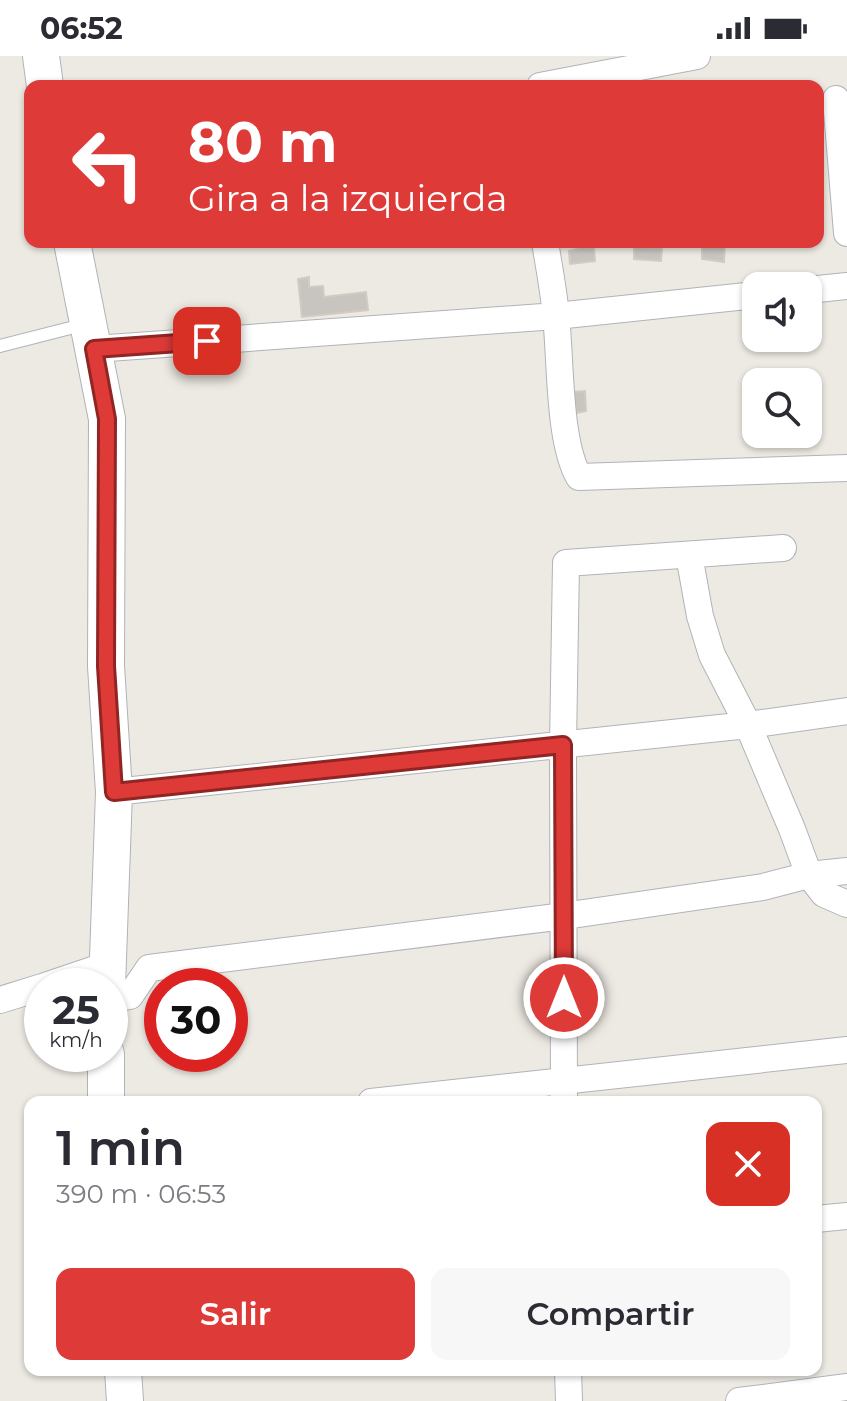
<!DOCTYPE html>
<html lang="es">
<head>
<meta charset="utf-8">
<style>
  :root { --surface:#fff; --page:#f7f7f7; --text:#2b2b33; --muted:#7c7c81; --accent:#de3a38 }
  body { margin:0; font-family:Montserrat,sans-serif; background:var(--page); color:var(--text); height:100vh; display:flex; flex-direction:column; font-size:30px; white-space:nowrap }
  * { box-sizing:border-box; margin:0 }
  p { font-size:26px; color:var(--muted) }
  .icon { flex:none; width:44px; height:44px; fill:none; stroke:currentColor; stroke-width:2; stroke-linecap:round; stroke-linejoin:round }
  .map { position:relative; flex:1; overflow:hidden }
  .panel { position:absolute; left:24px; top:1040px; width:798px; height:280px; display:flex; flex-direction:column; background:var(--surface); border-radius:16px; box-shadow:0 2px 6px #0004 }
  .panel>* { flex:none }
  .top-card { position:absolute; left:24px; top:24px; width:800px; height:168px; border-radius:16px; box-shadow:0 2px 6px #0004; background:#de3a38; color:#fff; overflow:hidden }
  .controls { position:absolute; left:742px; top:216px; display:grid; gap:16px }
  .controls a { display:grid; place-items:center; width:80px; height:80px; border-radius:16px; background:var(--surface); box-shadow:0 2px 6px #0004; font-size:40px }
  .speed { position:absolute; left:24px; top:912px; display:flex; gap:16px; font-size:40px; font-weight:700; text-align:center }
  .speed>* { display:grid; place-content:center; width:104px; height:104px; border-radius:50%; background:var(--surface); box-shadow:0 2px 6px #0004; line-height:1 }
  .speed small { font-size:20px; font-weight:400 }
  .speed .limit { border:12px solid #d22; background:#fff; color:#111 }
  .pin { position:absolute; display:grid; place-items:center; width:68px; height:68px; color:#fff; margin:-34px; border-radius:16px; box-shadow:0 4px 12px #0006 }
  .me { position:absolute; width:88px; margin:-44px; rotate:0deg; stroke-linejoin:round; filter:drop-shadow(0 0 6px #0008) }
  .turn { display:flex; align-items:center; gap:28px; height:168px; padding:0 32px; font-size:36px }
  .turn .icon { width:104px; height:104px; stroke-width:2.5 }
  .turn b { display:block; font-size:56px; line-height:68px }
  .round { display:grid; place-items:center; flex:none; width:84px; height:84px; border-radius:16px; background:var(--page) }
  .head { display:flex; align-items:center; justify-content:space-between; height:136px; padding:0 32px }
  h1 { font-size:48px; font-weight:600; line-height:60px }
  .primary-button { display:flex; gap:16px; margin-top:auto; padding:16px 32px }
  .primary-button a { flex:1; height:92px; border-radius:16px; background:var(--accent); color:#fff; font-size:32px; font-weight:600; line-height:92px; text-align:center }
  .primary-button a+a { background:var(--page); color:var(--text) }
  .status { display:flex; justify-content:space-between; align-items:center; height:56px; padding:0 40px; background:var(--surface); direction:ltr }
  .status svg { height:22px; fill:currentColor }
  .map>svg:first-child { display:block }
  .building { fill:#c8c5c0; stroke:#d1cbc2; stroke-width:2 }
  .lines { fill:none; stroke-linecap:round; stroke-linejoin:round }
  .lane-casing { stroke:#b0b4b7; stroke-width:14 }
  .street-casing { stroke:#b0b4b7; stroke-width:28 }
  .secondary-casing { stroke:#afb3b7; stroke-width:38 }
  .lane { stroke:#fff; stroke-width:12 }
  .street { stroke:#fff; stroke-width:26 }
  .secondary { stroke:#fff; stroke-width:36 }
  .route-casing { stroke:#902624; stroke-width:20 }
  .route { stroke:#de3a38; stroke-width:14 }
</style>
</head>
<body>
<div class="status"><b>06:52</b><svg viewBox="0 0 49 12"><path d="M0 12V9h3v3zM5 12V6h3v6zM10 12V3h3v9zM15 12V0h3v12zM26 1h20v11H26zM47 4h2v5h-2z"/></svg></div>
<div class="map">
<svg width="847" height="1345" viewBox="0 0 847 1345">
  <rect width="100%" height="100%" fill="#edeae3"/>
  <path class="building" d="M558 186H584V191L558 189Z
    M702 186H725L724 206 702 203Z
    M584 191 594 192 595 205 570 208 569 195Z
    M634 191 662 192 661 205 634 203Z
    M309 221V231L323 230 324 241 366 236 368 254 302 261 298 223Z
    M585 335 586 355 576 357 573 336Z"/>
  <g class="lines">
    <g class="lane-casing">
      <path id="lane" d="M0 290 86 268"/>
    </g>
    <g class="street-casing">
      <path id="street" d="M540 30 697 0
        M836 43 847 177
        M545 186C549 211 554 236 556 261 561 303 558 385 579 421L847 412
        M808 234 847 230
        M94 293 556 260 756 239
        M689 499 700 560 712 599 748 669 792 773 809 819 824 838 847 848
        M114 736 748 669 847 655
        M45 930 107 909
        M110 943 130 940 149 912 564 860 763 831 809 819 847 815
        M0 944 42 931
        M371 1046 847 994
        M564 1046 563 689 566 507 783 492
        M816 1163 847 1160
        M568 1314 569 1345
        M739 1345 847 1331"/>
    </g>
    <g class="secondary-casing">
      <path id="secondary" d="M41 0 45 30
        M72 186 107 363 106 610 114 736 107 930
        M106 1046V998
        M123 1314 125 1345"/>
    </g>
    <use href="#lane" class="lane"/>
    <use href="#street" class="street"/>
    <use href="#secondary" class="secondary"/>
  </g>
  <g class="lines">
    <g class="route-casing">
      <path id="route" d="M207 285 94 293 107 363 106 610 114 736 563 689 564 942"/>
    </g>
    <use href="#route" class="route"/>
  </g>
</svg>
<div class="controls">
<a><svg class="icon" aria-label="sound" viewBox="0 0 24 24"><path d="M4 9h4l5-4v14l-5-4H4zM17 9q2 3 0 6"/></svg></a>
<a><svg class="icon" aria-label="search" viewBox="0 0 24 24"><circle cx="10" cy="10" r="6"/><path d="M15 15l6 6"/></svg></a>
</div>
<div class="speed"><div>25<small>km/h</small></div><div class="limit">30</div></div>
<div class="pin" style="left:207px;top:285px;background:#d93025"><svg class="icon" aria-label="arrive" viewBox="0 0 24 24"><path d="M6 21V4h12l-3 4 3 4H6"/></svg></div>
<svg class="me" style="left:564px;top:942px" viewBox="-20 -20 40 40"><circle r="17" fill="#de3a38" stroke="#fff" stroke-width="3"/><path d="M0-11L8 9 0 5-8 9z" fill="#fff"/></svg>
<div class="top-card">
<div class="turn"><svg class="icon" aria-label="left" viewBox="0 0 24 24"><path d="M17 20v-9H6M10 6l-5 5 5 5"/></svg><div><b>80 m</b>Gira a la izquierda</div></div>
</div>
<section class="panel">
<div class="head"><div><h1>1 min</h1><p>390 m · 06:53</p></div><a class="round" style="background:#d93025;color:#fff"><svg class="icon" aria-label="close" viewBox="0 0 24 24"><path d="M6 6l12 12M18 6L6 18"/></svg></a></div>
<div class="primary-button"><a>Salir</a><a>Compartir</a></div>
</section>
</div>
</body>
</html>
